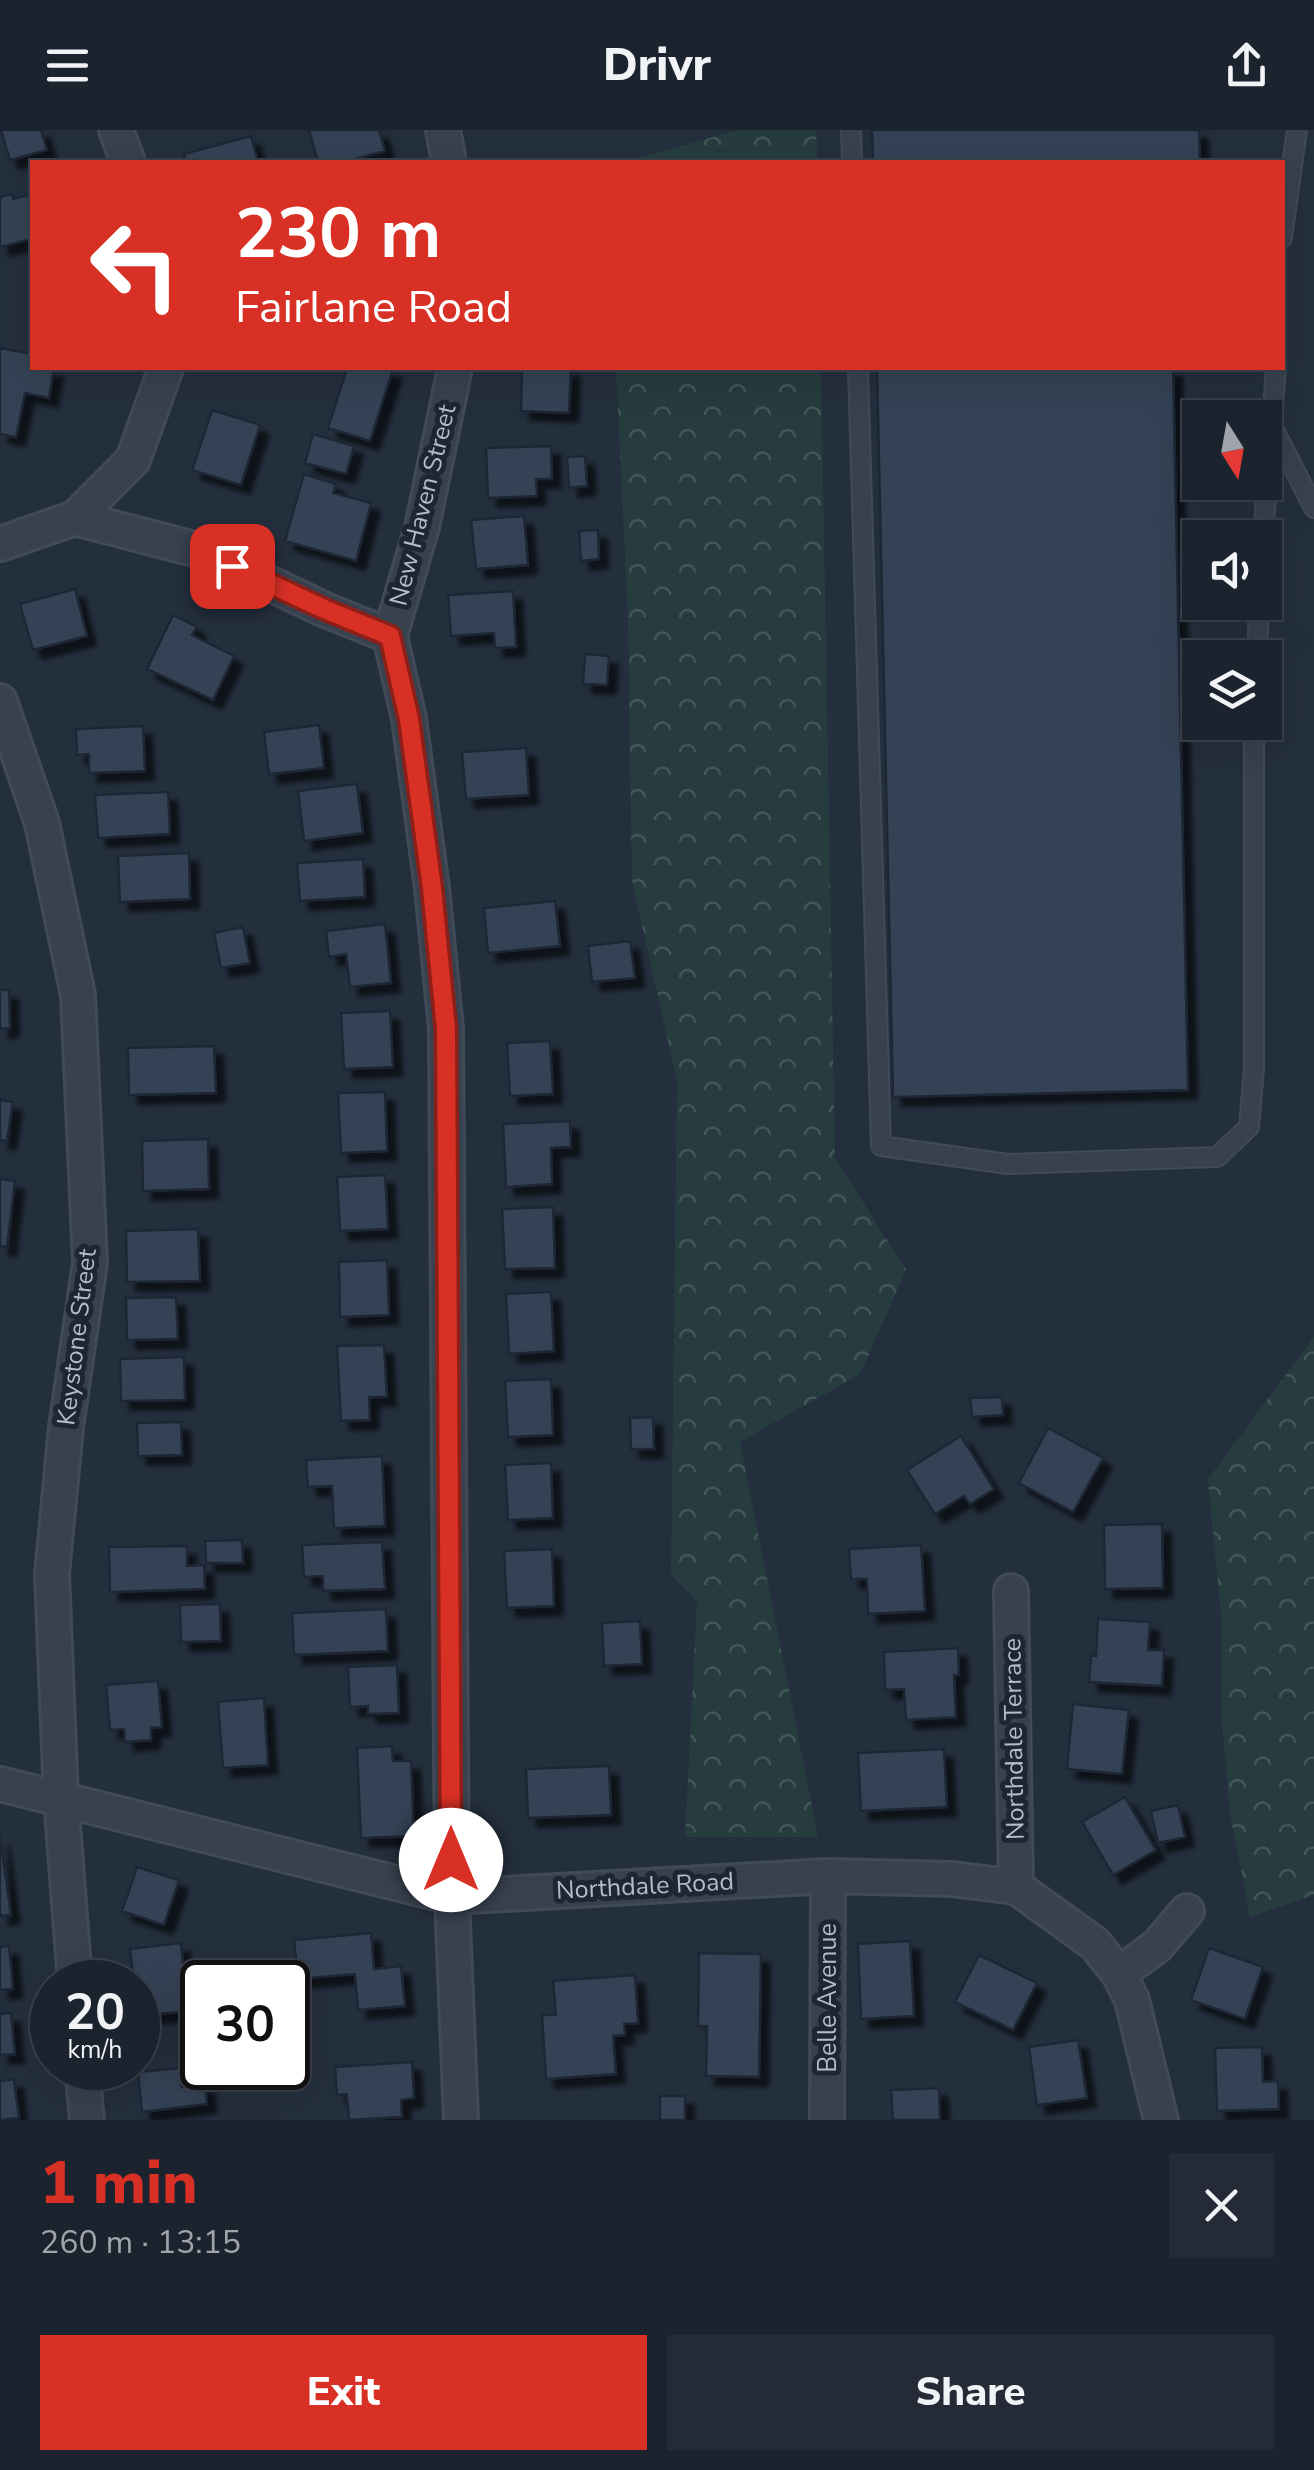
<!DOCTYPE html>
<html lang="en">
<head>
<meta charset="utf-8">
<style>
  :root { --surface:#1b232e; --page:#242b36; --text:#f1f3f6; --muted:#a0a4aa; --line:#39404a; --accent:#d93025 }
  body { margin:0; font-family:"Nunito Sans",sans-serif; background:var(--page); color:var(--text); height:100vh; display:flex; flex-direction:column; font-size:38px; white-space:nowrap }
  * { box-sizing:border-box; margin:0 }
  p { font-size:32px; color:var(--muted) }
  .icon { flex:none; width:55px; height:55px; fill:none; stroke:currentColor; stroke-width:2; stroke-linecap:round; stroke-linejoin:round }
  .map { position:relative; height:1990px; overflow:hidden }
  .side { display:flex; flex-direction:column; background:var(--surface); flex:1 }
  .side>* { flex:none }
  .hud { position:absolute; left:30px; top:30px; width:1255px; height:210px; border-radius:0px; box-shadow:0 10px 40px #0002,0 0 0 2px var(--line); background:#d93025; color:#fff; overflow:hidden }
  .needle { width:65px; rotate:169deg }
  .tools { position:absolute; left:1182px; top:270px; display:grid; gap:20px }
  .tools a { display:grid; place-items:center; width:100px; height:100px; border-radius:0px; background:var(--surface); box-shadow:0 10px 40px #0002,0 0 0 2px var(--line); font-size:50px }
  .speed { position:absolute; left:30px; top:1830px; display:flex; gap:20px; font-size:50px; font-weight:700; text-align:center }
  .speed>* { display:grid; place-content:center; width:130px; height:130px; border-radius:50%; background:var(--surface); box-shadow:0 10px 40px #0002,0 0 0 2px var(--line); line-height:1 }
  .speed small { font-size:25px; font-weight:400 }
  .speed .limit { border:5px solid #111; border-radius:15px; background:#fff; color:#111 }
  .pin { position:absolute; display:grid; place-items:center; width:85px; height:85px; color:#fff; margin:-42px; border-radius:20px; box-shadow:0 5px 15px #0006 }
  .me { position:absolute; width:110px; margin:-55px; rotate:0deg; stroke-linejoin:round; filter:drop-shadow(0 0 8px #0008) }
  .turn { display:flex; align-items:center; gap:35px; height:210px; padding:0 40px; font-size:45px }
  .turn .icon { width:130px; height:130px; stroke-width:2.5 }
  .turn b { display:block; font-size:70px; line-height:85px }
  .round { display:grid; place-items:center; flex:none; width:105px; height:105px; border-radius:0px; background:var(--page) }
  .headline { display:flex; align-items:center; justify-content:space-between; height:170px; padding:0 40px }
  h1 { font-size:60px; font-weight:800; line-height:75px; color:var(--accent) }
  .cta { display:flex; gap:20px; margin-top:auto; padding:20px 40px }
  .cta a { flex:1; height:115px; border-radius:0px; background:var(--accent); color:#fff; font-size:40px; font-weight:800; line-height:115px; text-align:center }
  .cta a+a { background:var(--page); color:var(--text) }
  header { display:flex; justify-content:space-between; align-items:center; height:130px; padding:0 40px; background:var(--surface); font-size:45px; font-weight:800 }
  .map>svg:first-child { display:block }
  .forest { fill:url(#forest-crowns) }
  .building { fill:#364354; stroke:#1f2835; stroke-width:2.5; filter:url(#shadow) }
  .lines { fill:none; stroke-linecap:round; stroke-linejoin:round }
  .lane-casing { stroke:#414a57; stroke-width:22 }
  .street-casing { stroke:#414a57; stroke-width:38 }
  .lane { stroke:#38414e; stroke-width:18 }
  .street { stroke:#38414e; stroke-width:32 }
  .route-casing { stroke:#8d1f18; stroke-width:25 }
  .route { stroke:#d93025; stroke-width:18 }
  .labels { text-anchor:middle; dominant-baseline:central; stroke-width:10; stroke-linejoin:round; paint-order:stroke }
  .street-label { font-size:25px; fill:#b4bcc9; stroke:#1d2633 }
</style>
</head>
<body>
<header><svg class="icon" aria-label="menu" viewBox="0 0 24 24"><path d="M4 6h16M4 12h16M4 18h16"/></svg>Drivr<svg class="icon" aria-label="share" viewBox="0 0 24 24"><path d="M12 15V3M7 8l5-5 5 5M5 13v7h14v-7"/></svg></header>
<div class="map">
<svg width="1314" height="1990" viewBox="0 0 1314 1990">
  <defs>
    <pattern id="forest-crowns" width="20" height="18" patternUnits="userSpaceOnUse" patternTransform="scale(2.5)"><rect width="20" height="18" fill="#263c3f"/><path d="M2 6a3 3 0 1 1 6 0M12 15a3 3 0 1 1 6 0" fill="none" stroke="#435659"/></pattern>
    <filter id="shadow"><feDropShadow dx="9" dy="9" stdDeviation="2.5" flood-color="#0009"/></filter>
  </defs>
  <rect width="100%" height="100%" fill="#242f3e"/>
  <path class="forest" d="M738 0H816L817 32H624Z
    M616 238H821L835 1028 906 1140 860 1244 740 1312 818 1707H685L697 1472 671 1444 677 951 632 750 628 487Z
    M1314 1207V1765L1250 1787 1230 1683 1221 1580V1486L1208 1349Z"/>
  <path class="building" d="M1 0H41L47 20 10 30Z
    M309 0H379L385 21 343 32H318Z
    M872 0H1199L1200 32H873Z
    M251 6 258 32H186L184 24Z
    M12 64 13 69 32 64V109L0 117V67Z
    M0 218 32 224V238H54L49 268 25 263 16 307 0 304Z
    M347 238 393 239 370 311 328 298Z
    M522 238H571L569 283 521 281Z
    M877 238H1173L1188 960 893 967Z
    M212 280 260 295 241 355 192 340Z
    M313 304 354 316 346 344 305 333Z
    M551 316 552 349H536L537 366 488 368 486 318Z
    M585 326 587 356 569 358 567 327Z
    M304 344 336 354 333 363 371 373 356 431 285 411Z
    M524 386 528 435 476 439 471 390Z
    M598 400 599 429 581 431 579 401Z
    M75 459 87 506 33 520 20 474Z
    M513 461 516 517 495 518 494 503 451 506 448 465Z
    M173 485 197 497 192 505 234 526 213 570 147 539Z
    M585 524 609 526 607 555 583 554Z
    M319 595 324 638 269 644 264 602Z
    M143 596 145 641 89 643V624L77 625 76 599Z
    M526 618 529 665 466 669 462 622Z
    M357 654 363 703 304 711 298 661Z
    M168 662 170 704 98 708 95 665Z
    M189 723 190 769 120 772 118 726Z
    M363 729 365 767 300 771 297 733Z
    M555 771 560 816 488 823 484 778Z
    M385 794 391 853 350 857 346 824 329 827 326 801Z
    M243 797 250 833 221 838 214 803Z
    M630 811 635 848 592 852 588 816Z
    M0 860H9L10 898 0 899Z
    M390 881 393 937 344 939 341 883Z
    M550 911 553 964 510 966 507 913Z
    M214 916 216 963 129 965 128 918Z
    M385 962 387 1021 341 1023 338 963Z
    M0 970 13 972 7 1011 0 1010Z
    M570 991 571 1017 551 1018 552 1054 506 1057 503 994Z
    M208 1009 209 1059 143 1061 142 1011Z
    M385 1045 388 1099 340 1101 337 1047Z
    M0 1049 15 1051 7 1117 0 1116Z
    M553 1077 555 1138 505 1139 502 1079Z
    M198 1099 200 1151 127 1152 126 1101Z
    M387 1130 389 1185 340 1187 339 1132Z
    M551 1162 554 1221 509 1224 506 1164Z
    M176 1167 178 1209 127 1210 126 1168Z
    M384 1215 387 1267H369L370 1290 341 1291 337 1216Z
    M184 1227 185 1270 121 1271 120 1229Z
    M551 1249 553 1305 508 1307 505 1251Z
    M1002 1267 1003 1285 972 1287 970 1268Z
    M653 1287 654 1319H631L630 1288Z
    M181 1292 182 1325 138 1326 137 1293Z
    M1048 1298 1103 1328 1073 1382 1019 1353Z
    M961 1306 994 1359 970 1374 964 1366 935 1384 907 1340Z
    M382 1326 385 1396 334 1398 332 1356 308 1357 306 1330Z
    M551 1333 553 1388 508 1390 505 1335Z
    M1162 1394 1163 1458 1105 1459 1104 1395Z
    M242 1410 243 1433H206L205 1411Z
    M382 1412 385 1459 323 1461V1446L304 1447 302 1415Z
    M921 1415 925 1481 868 1484 867 1449H851L849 1419Z
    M187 1416V1436L204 1435 205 1459 110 1462 109 1417Z
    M552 1419 554 1476 507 1478 504 1421Z
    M220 1474 221 1511 181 1512 180 1475Z
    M386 1479 388 1521 294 1525 292 1483Z
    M1098 1489 1150 1492 1148 1520H1164L1162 1556 1089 1552 1091 1525 1096 1526Z
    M640 1491 642 1534 604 1536 602 1493Z
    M958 1518 959 1545H954L956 1587 906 1590 904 1559 885 1560 884 1522Z
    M397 1535 399 1583 368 1584V1576L350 1577 348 1537Z
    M158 1551 162 1597 151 1598V1610L125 1612 124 1599 110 1600 106 1555Z
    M264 1568 268 1635 223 1638 218 1572Z
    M1073 1574 1129 1580 1122 1644 1067 1639Z
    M392 1616 393 1631H411L414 1706 361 1708 357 1618Z
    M944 1619 947 1677 861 1681 858 1623Z
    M609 1636 611 1685 528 1688 526 1639Z
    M1125 1667 1156 1720 1113 1745 1082 1692Z
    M1178 1675 1185 1707 1158 1713 1151 1681Z
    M0 1706 11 1785 0 1786Z
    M137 1737 179 1750 164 1795 122 1781Z
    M371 1803 374 1839 401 1836 405 1876 358 1880 355 1844 298 1849 294 1810Z
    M910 1811 914 1886 861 1889 858 1814Z
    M181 1813 188 1881 138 1886V1852H134L130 1819Z
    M9 1816 13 1859 0 1860V1817Z
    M1209 1818 1263 1837 1245 1889 1191 1870Z
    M699 1823 761 1824 759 1947 706 1946 707 1896H698Z
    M979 1825 1037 1853 1013 1900 955 1872Z
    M635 1845 638 1893 624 1894 625 1905 613 1906 616 1944 546 1949 542 1885H556L553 1851Z
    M11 1883 15 1924 0 1925V1884Z
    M1078 1910 1087 1968 1037 1975 1029 1917Z
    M1262 1917 1263 1952 1278 1951 1279 1979 1217 1981 1215 1918Z
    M412 1932 414 1968 401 1970 402 1987 349 1990 347 1964 337 1965 335 1937Z
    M180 1938 182 1957 205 1954 207 1974 142 1982 138 1942Z
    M14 1949 19 1988 0 1990V1951Z
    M939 1958 940 1990H893L891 1960Z
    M660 1966H685V1990H660Z"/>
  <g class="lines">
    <g class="lane-casing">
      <path id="lane" d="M851 0 852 32
        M1282 108 1297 0
        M858 238 881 1016 1008 1034 1217 1027 1249 997 1254 938V592
        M1273 298 1314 378
        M1263 408 1276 238
        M1257 528 1259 472"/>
    </g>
    <g class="street-casing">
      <path id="street" d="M116 0 128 32
        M443 0 449 32
        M455 238 422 397 390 506 409 589 432 758 446 899 452 1767 461 1990
        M75 388 133 330 166 238
        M0 414 75 388 202 421 323 479 390 506
        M0 571 42 693 78 865 90 1133 66 1297 52 1444 61 1668 75 1852
        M1011 1461 1016 1757
        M0 1654 452 1767 828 1746 952 1749 1016 1757 1095 1814 1119 1844 1132 1870 1161 1990
        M1119 1844 1157 1816 1187 1781
        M82 1938 87 1990
        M827 1990 828 1746"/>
    </g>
    <use href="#lane" class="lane"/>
    <use href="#street" class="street"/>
  </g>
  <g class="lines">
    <g class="route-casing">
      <path id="route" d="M232 436 324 479 390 506 409 589 432 758 446 899 451 1730"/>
    </g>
    <use href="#route" class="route"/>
  </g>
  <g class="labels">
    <g class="street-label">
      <text transform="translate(423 375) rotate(-76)">New Haven Street</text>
      <text transform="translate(77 1207) rotate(-83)">Keystone Street</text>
      <text transform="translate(1014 1609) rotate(-91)">Northdale Terrace</text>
      <text transform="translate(645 1756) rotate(-3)">Northdale Road</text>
      <text transform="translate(828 1868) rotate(-90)">Belle Avenue</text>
    </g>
  </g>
</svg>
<div class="tools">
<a><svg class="needle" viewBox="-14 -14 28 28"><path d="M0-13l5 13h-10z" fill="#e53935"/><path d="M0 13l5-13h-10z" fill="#a0a4aa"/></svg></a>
<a><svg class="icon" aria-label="sound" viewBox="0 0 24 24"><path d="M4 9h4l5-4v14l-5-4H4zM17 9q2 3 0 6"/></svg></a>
<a><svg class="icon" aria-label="layers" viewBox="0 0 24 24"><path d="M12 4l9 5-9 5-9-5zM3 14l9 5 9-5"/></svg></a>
</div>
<div class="speed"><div>20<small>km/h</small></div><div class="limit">30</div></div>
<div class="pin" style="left:232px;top:436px;background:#d93025"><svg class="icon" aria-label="arrive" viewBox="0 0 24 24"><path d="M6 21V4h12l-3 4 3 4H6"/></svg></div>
<svg class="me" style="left:451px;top:1730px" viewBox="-20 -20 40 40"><circle r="19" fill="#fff"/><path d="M0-13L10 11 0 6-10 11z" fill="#d93025"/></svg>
<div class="hud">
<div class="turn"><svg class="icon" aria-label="left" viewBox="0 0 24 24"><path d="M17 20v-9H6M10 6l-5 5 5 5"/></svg><div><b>230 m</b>Fairlane Road</div></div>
</div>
</div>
<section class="side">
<div class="headline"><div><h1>1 min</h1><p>260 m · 13:15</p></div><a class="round"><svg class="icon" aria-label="close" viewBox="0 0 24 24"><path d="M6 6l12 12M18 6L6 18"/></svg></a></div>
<div class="cta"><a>Exit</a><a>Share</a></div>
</section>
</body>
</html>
